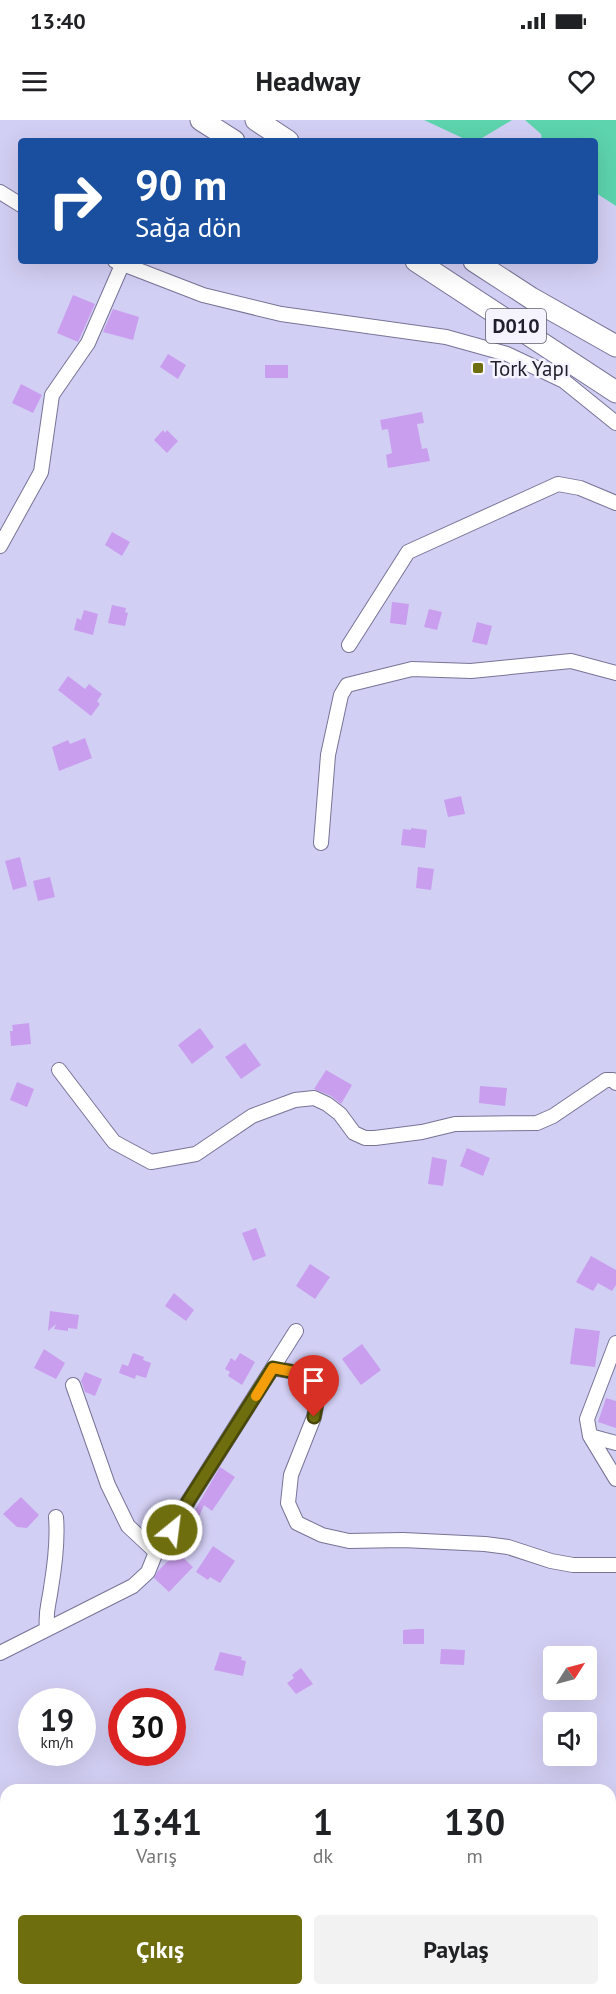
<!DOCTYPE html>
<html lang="tr">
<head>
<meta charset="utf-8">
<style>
  :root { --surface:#fff; --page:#f2f2f2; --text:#202124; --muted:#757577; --accent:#6f6e0f }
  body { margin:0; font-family:"PT Sans",sans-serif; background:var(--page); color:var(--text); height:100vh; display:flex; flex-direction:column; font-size:22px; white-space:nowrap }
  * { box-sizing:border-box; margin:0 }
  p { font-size:20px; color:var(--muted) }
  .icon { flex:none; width:33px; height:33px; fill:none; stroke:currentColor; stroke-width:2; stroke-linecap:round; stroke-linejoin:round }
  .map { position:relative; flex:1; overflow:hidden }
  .panel { position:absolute; left:0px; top:1664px; width:616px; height:212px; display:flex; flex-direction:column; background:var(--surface); border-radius:18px 18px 0 0; box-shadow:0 6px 24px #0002 }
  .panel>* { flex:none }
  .hud { position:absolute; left:18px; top:18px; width:580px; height:126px; border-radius:6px; box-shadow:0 6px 24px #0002; background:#1a4fa0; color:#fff; overflow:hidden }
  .needle { width:39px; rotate:54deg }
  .tools { position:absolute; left:543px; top:1526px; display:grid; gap:12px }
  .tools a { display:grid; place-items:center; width:54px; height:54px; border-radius:6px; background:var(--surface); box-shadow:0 6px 24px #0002; font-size:30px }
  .speed { position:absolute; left:18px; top:1568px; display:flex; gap:12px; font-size:30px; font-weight:700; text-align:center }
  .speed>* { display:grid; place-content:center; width:78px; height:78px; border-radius:50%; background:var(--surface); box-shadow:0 6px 24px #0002; line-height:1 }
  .speed small { font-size:15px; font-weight:400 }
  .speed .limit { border:9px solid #d22; background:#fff; color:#111 }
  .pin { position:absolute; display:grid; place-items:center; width:51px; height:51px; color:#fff; margin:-62px -26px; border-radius:50% 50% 50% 0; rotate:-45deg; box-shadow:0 0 6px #0007 }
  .pin .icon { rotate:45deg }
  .me { position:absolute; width:66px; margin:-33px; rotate:29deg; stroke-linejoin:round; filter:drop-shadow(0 0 4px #0008) }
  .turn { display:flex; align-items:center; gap:21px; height:126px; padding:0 18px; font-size:27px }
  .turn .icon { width:78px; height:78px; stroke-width:2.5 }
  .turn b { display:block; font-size:42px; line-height:51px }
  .eta { display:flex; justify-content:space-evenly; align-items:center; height:102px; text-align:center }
  .eta b { font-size:36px; font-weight:800; line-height:42px }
  .primary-button { display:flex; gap:12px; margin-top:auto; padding:12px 18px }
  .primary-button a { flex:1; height:69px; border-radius:6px; background:var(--accent); color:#fff; font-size:24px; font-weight:800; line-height:69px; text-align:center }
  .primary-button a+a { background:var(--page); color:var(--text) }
  .status { display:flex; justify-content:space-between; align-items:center; height:42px; padding:0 30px; background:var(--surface); direction:ltr }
  .status svg { height:16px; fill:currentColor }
  header { display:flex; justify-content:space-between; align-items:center; height:78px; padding:0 18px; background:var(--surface); font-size:27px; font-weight:800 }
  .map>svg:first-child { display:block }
  .water { fill:#5dd4ad }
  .building { fill:#ca9eee }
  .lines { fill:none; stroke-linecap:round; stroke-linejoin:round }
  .minor-casing { stroke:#777496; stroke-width:16 }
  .highway-casing { stroke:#777496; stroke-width:23 }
  .minor { stroke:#fff; stroke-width:14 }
  .highway { stroke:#fff; stroke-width:21 }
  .route-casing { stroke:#48480a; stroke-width:15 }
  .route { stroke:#6f6e0f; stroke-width:10 }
  .slow { stroke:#f59e0b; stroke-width:10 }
  .poi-dot { fill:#6f6e0f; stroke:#f4f3fe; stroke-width:2 }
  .labels { text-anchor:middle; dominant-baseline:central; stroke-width:5; stroke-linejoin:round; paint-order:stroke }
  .shield { fill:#f4f3fe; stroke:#605f6c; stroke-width:1.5 }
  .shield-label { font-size:20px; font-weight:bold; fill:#211f2d }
  .poi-label { font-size:21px; fill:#211f2d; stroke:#f4f3fe; text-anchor:start }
</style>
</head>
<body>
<div class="status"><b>13:40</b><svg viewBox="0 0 49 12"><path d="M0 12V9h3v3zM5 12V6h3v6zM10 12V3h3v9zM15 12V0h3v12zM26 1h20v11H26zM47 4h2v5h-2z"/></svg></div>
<header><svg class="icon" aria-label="menu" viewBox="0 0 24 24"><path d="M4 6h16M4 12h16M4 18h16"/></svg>Headway<svg class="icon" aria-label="heart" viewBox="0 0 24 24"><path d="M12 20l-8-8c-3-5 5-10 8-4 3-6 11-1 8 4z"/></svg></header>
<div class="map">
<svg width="616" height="1874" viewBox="0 0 616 1874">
  <rect width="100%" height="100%" fill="#d2cff4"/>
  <path class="water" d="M424 0H512L477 21H469Z
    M525 0H616V86L596 73V21H542L541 14Z"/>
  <path class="building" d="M73 175 95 184 78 222 57 213Z
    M113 189 139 197 133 220 103 212Z
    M168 234 186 245 178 259 160 247Z
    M265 245H288V258H265Z
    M21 264 42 275 33 293 12 283Z
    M422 292 424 303 417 304 422 329 427 328 430 341 388 348 386 335 392 333 388 309 382 310 380 300Z
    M163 310 165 313 167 310 178 321 167 333 154 320Z
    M112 412 130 422 122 436 105 425Z
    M392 482 409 484 406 505 390 503Z
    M112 485 126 488 125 492 128 493 125 506 108 503Z
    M429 489 442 492 437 510 424 507Z
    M84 490 98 494 93 515 74 510 77 498 81 500Z
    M477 502 492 506 487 525 472 522Z
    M68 556 85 569 89 564 102 574 97 581 100 584 91 596 58 570Z
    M85 618 92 638 59 651 52 627 68 620 70 624Z
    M461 676 465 694 448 697 444 680Z
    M411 708 427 710 425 728 401 725 403 709 411 710Z
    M20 737 27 766 13 770 5 741Z
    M418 747 434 749 431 770 416 768Z
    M50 757 55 777 38 781 33 761Z
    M29 903 31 924 11 926 10 911H13L12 905Z
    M200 908 214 927 192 944 178 925Z
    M245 923 261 945 241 959 225 937Z
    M326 950 352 965 341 984 331 976 314 969Z
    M17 962 34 969 27 987 10 980Z
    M480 966 507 968 505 986 479 983Z
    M467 1028 490 1038 483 1056 460 1046Z
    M432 1037 447 1040 443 1066 428 1064Z
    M256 1108 266 1136 253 1141 242 1113Z
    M591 1136 616 1150V1165L612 1171 598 1163 593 1171 576 1162Z
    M310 1144 330 1157 315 1179 296 1166Z
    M174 1173 194 1190 186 1201 165 1186Z
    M50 1191 79 1195 77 1209 68 1208V1211L54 1209 56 1204 48 1211Z
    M575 1208 600 1211 595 1247 570 1244Z
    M362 1224 381 1250 361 1265 342 1239Z
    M44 1229 65 1243 56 1259 34 1248Z
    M133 1233 144 1237 143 1240 151 1243 146 1258 136 1255 135 1259 119 1253 122 1244 128 1246Z
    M240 1233 255 1242 242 1265 228 1256 230 1252 225 1249 231 1238 235 1241Z
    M85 1252 102 1259 95 1276 85 1272 81 1261Z
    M606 1278 616 1281V1308L598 1302Z
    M220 1347 235 1357 212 1391 204 1385 190 1418 193 1421 180 1433 174 1426Z
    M21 1377 39 1395 27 1408 17 1407 3 1394Z
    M213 1426 235 1441 220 1463 210 1457 208 1460 196 1452Z
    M177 1432 193 1447 169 1472 154 1458 158 1451Z
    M415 1509H424V1524H403V1510Z
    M441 1529 465 1530 464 1545 440 1544Z
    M220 1532 242 1537 241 1540 246 1541 243 1556 214 1550Z
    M301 1548 313 1564 296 1574 287 1563 294 1558 292 1555Z"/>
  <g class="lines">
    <g class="minor-casing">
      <path id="minor" d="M0 72 21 85
        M115 141 203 175 281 194 446 217 507 234 564 261 616 303
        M0 426 41 352 52 275 88 223 122 145
        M349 525 408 432 558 364 580 368 616 383
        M321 723 328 635 341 575 347 565 412 549 471 551 571 541 616 553
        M59 950 114 1022 151 1042 196 1034 252 996 295 980 314 978 327 984 340 994 354 1013 365 1018H375L422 1012 455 1004 537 1003 553 996 606 960H613L616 963
        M616 1223 587 1299 590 1316 616 1359
        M273 1248 309 1255 318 1276 314 1297 291 1355 288 1383 297 1403 322 1415 349 1421 403 1420 485 1424 508 1427 551 1441 573 1445H616
        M73 1265 108 1365 128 1406 156 1432
        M590 1316 616 1323
        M47 1509C45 1491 49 1484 51 1468 55 1444 58 1421 56 1397
        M0 1533 133 1466 148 1452 156 1432 164 1425 189 1380 296 1211
        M610 1743 616 1739
        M549 1874V1869"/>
    </g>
    <g class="highway-casing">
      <path id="highway" d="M201 0 234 21
        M256 0 288 21
        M416 141 616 272
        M474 141 531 178 616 226"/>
    </g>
    <use href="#minor" class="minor"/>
    <use href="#highway" class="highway"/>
  </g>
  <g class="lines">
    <g class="route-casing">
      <path id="route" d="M172 1410 189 1380 273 1248 309 1255 318 1276 314 1297"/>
    </g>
    <use href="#route" class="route"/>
    <path class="slow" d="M256 1276 273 1248 294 1252"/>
  </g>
  <rect class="poi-dot" x="472" y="242" width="12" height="12" rx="3"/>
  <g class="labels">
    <rect class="shield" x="486" y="189" width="60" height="34" rx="4.5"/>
    <g class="shield-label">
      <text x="516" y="206">D010</text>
    </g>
    <g class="poi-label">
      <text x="490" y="248">Tork Yapı</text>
    </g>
  </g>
</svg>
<div class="tools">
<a><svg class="needle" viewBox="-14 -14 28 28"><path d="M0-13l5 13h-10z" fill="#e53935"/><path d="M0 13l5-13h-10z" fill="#757577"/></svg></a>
<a><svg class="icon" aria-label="sound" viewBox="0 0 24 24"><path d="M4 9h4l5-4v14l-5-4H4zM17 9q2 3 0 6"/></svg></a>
</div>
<div class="speed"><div>19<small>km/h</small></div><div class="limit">30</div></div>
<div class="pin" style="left:314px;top:1297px;background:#d93025"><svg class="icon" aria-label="arrive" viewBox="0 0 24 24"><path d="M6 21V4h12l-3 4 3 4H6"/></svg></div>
<svg class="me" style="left:172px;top:1410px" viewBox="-20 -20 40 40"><circle r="17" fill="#6f6e0f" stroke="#fff" stroke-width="3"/><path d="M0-11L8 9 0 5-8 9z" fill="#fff"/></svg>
<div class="hud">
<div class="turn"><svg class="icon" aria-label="right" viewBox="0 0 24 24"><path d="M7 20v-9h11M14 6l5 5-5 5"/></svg><div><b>90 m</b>Sağa dön</div></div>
</div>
<section class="panel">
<div class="eta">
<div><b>13:41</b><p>Varış</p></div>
<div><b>1</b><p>dk</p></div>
<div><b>130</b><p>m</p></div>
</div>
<div class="primary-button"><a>Çıkış</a><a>Paylaş</a></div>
</section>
</div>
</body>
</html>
